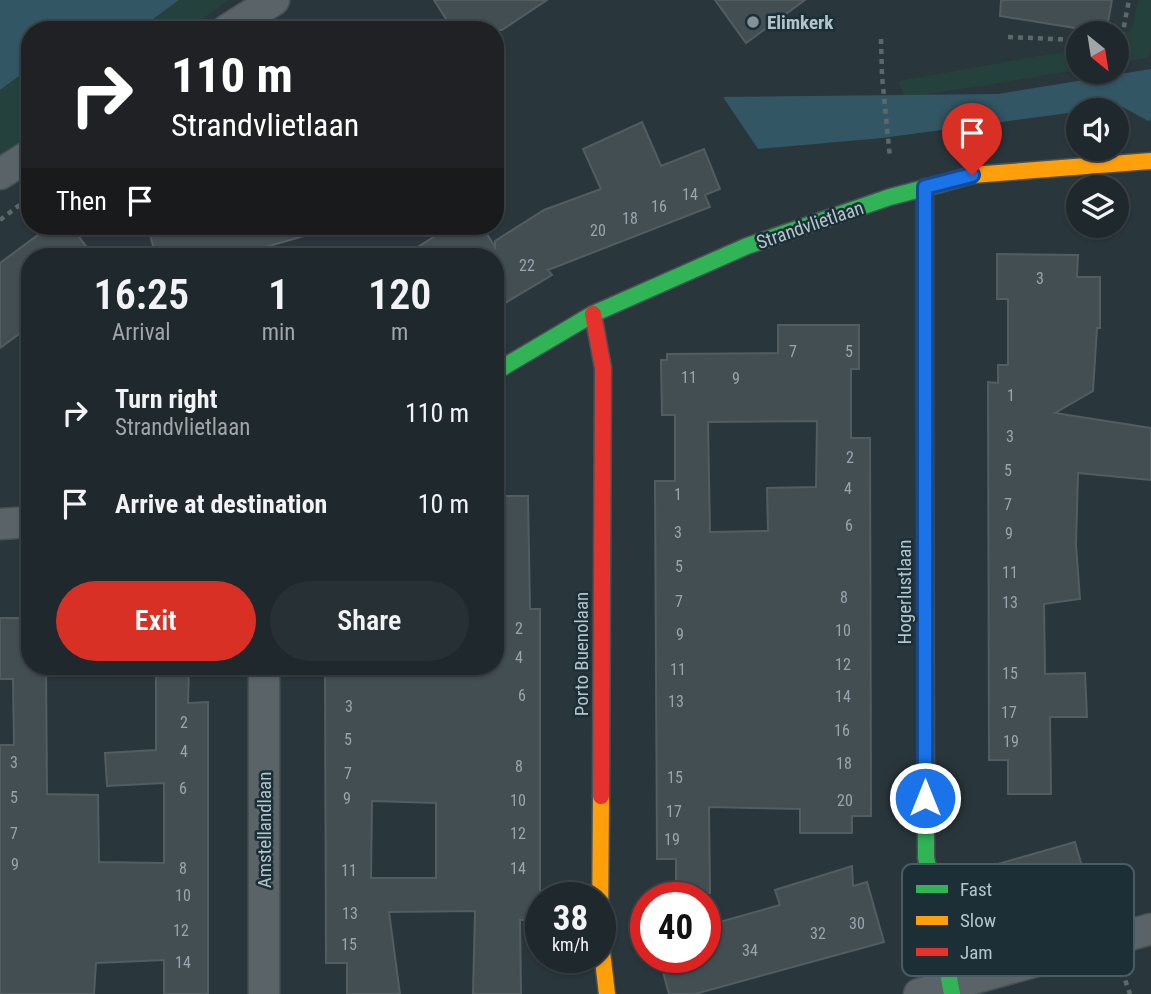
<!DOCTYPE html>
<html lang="en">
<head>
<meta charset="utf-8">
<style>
  :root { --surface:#1f282c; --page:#273034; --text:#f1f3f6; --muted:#a1a6a9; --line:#3c4448; --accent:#d93025 }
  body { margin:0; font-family:"Roboto Condensed",sans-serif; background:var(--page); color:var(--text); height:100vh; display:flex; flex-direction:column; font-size:26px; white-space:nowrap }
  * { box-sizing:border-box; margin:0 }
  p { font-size:23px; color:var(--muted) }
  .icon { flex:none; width:38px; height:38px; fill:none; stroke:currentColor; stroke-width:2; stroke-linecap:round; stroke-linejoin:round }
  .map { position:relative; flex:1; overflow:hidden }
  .drawer { position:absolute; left:21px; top:248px; width:483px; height:427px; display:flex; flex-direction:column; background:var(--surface); border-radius:28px; box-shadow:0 2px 5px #0004,0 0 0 2px var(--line) }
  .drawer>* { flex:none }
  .hud { position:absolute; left:21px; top:21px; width:483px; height:214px; border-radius:28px; box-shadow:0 2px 5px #0004,0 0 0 2px var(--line); background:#202124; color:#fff; overflow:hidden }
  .needle { width:46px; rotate:150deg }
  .buttons { position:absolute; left:1066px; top:21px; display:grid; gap:14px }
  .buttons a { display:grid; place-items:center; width:63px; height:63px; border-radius:50%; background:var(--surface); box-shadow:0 2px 5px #0004,0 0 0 2px var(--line); font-size:35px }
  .speed { position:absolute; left:525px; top:882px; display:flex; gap:14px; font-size:35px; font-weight:700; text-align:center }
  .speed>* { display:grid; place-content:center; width:91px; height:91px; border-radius:50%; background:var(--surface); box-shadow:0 2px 5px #0004,0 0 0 2px var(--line); line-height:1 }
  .speed small { font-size:18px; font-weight:400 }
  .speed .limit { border:10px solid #d22; background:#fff; color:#111 }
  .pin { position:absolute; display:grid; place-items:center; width:60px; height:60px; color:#fff; margin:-72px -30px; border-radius:50% 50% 50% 0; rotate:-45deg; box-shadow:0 0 7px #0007 }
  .pin .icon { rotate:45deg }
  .me { position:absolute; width:77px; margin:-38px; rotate:0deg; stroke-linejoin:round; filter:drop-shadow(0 0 5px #0008) }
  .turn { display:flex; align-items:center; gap:24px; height:147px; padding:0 35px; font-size:32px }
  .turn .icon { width:91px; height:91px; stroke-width:2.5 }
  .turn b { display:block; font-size:49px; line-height:60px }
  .then { display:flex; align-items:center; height:66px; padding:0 35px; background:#0003; gap:14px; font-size:26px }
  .eta { display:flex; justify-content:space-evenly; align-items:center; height:119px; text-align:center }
  .eta b { font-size:42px; font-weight:600; line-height:49px }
  .cta { display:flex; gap:14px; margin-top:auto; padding:14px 35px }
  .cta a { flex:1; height:80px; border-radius:42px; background:var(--accent); color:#fff; font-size:28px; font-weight:600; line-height:80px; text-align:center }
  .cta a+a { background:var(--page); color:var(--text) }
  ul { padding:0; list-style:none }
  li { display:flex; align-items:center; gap:21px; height:91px; padding:0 35px }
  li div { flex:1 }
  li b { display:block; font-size:26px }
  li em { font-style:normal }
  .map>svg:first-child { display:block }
  .green { fill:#25413d }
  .water { fill:#325664 }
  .building { fill:#434e52; stroke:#525d62; stroke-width:2; fill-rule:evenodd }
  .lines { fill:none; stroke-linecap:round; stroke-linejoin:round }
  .street-casing { stroke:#485155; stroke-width:33 }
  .fast-casing { stroke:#485155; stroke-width:19 }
  .slow-casing { stroke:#485155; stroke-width:19 }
  .jam-casing { stroke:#485155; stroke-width:19 }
  .path { stroke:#5d686a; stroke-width:4.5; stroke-dasharray:5 5; stroke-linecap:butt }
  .street { stroke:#5a6468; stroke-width:30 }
  .fast { stroke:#30b455; stroke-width:16 }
  .slow { stroke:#ff9f0a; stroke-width:16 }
  .jam { stroke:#e5322d; stroke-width:16 }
  .route-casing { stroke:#114b97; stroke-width:18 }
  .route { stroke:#1a73e8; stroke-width:12 }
  .poi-dot { fill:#839299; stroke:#1c2f37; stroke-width:2.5 }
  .labels { text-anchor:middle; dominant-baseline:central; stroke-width:5; stroke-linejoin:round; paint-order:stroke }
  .number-label { font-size:16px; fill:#97a6ae }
  .poi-label { font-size:19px; font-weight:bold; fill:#b3c4cc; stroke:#1c2f37; text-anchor:start }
  .street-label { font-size:19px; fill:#b3c4cc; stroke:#1c2f37 }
  .key { fill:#1c2f37; stroke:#495c64; stroke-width:2 }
  .key-label { font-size:19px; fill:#b3c4cc }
</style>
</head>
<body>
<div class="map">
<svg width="1151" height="994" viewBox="0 0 1151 994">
  <rect width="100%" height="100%" fill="#29363b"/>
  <path class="green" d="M179 0H229L186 30H138Z
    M1138 0H1151V48L1149 58 1117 63V41L1132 29Z
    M1078 49V70L905 98 898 81Z
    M30 68V138L0 158V90Z"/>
  <path class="water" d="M0 0H179L138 30H30V68L0 90Z
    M1151 69V120L1148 121 1121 106 882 138 758 149 723 97 998 94Z"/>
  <path class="building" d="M434 0H547L502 30H453Z
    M715 0H805L746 43Z
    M1001 0H1112L1106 33 1000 16Z
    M642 122 661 166 704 149 720 189 705 195 710 207 548 270 552 275 495 309V257H402L451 226H482L495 247V241L544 210 601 189 583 149Z
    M50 226H71L94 257H30V326L0 348V263Z
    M169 226H310L311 234 231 257H156L149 231Z
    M997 254 1078 255 1077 277H1100V328H1097L1093 391 1055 413 1151 428V480L1078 473 1076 545 1080 599 1044 604 1045 674 1085 673 1087 717H1050L1051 794H1008V760H989L988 382 998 383V365H1008V299H997Z
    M778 325H859V369H851V438H870L871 816H852V833H800V809L709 807 710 893 676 894V859H657L655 481H675V415H662L661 360H667V354L778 353ZM817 421 816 487 767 488 768 531 710 532 708 422Z
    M495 496H528L530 609H540V920H520L521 994H473L475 911 389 912 400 994H347V963H326L325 667H497ZM372 801 436 803V878H371Z
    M0 618H30V667H46L47 794 98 795 99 862 164 863V783L107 786 105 753 156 750V668H189L188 703 208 702V994H164V960L96 963 94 994H0V745H14L13 679H0Z
    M1075 842 1087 884 1009 906 998 864Z
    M852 866 853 886 867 882 884 942 695 994H669L659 957H705V926L780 905 775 890Z"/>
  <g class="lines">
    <g class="street-casing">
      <path id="street" d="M227 30 274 0
        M0 174 30 155
        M0 524 30 522
        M264 994V667
        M919 994 1151 929"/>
    </g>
    <g class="fast-casing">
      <path id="fast" d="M495 372 593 314 747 246 890 197 940 184
        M925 405 926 857 952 994"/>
    </g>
    <g class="slow-casing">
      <path id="slow" d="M940 184 972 175 1151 161
        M601 796 600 935 607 994"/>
    </g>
    <g class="jam-casing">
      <path id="jam" d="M925 187V405
        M593 314 603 368 601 796"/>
    </g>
    <path class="path" d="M1008 37 1078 40
      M881 39 882 76 890 158
      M1116 42H1121L1129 0
      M0 220 21 204
      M1122 971 1130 994"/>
    <use href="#street" class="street"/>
    <use href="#fast" class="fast"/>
    <use href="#slow" class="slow"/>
    <use href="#jam" class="jam"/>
  </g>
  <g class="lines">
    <g class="route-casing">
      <path id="route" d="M925 798V187L972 175"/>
    </g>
    <use href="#route" class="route"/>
  </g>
  <circle class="poi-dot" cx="753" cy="22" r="7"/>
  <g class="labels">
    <g class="number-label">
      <text x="690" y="194">14</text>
      <text x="659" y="206">16</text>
      <text x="630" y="218">18</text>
      <text x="598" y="230">20</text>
      <text x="527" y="265">22</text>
      <text x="1040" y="278">3</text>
      <text x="793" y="351">7</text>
      <text x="849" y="351">5</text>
      <text x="689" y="377">11</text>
      <text x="736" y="378">9</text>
      <text x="1011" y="395">1</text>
      <text x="1010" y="436">3</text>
      <text x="850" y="457">2</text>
      <text x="1008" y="470">5</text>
      <text x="848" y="488">4</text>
      <text x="678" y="494">1</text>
      <text x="1008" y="504">7</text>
      <text x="849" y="525">6</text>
      <text x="678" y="532">3</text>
      <text x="1009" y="533">9</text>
      <text x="679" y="566">5</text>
      <text x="1010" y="572">11</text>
      <text x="844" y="597">8</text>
      <text x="679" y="601">7</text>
      <text x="1010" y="602">13</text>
      <text x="519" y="628">2</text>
      <text x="843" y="630">10</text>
      <text x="680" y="634">9</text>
      <text x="519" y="657">4</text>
      <text x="843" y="664">12</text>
      <text x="678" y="669">11</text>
      <text x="1010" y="673">15</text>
      <text x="522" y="695">6</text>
      <text x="843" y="696">14</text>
      <text x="676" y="701">13</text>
      <text x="349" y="706">3</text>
      <text x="1009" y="712">17</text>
      <text x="184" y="722">2</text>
      <text x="842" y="730">16</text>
      <text x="348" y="739">5</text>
      <text x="1011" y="741">19</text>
      <text x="184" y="751">4</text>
      <text x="14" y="762">3</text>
      <text x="844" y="763">18</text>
      <text x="519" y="766">8</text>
      <text x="348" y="773">7</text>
      <text x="675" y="777">15</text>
      <text x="183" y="788">6</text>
      <text x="14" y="797">5</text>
      <text x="347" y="798">9</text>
      <text x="518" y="800">10</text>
      <text x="845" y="800">20</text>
      <text x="674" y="811">17</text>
      <text x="14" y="833">7</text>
      <text x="518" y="833">12</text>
      <text x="672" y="839">19</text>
      <text x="15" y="864">9</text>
      <text x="183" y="868">8</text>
      <text x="518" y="868">14</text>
      <text x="349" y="870">11</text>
      <text x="183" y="895">10</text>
      <text x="350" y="913">13</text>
      <text x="857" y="923">30</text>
      <text x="181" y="930">12</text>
      <text x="818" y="933">32</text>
      <text x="349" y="944">15</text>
      <text x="750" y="950">34</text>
      <text x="183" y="962">14</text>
    </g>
    <g class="poi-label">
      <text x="767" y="22">Elimkerk</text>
    </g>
    <g class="street-label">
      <text transform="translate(810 225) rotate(-19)">Strandvlietlaan</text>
      <text transform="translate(904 592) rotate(-90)">Hogerlustlaan</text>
      <text transform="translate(581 654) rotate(-90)">Porto Buenolaan</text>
      <text transform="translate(264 830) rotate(-90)">Amstellandlaan</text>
    </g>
  </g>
  <rect x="902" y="864" width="232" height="112" rx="10" class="key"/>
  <rect x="916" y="885" width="32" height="8" fill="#30b455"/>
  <rect x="916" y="916" width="32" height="9" fill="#ff9f0a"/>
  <rect x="916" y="948" width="32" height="8" fill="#e5322d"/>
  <g class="key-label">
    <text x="960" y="896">Fast</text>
    <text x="960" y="927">Slow</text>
    <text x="960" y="959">Jam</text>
  </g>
</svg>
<div class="buttons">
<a><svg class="needle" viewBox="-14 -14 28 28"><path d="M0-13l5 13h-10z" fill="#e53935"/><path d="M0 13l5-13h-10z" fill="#a1a6a9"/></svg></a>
<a><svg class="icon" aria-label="sound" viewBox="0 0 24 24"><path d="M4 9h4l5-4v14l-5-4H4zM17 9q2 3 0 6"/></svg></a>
<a><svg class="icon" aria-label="layers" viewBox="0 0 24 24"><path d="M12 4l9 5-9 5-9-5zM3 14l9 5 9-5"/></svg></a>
</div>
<div class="speed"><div>38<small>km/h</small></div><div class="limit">40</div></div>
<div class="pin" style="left:972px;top:175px;background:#d93025"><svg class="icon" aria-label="arrive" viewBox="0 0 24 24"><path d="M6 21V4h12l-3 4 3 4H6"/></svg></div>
<svg class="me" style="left:925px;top:798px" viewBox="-20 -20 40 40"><circle r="17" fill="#1a73e8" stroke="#fff" stroke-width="3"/><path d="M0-11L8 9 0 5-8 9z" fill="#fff"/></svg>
<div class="hud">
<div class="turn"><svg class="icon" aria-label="right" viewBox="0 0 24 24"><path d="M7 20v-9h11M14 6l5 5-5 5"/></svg><div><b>110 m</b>Strandvlietlaan</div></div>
<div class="then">Then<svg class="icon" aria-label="arrive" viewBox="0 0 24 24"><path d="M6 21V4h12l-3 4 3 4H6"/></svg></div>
</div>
<section class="drawer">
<div class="eta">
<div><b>16:25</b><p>Arrival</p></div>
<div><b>1</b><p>min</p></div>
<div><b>120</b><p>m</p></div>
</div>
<ul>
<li><svg class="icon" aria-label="right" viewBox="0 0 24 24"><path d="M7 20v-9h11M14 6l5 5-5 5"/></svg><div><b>Turn right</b><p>Strandvlietlaan</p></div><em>110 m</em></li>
<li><svg class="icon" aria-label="arrive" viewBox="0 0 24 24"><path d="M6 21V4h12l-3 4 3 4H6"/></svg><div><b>Arrive at destination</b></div><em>10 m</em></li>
</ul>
<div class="cta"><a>Exit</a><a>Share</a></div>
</section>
</div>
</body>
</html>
